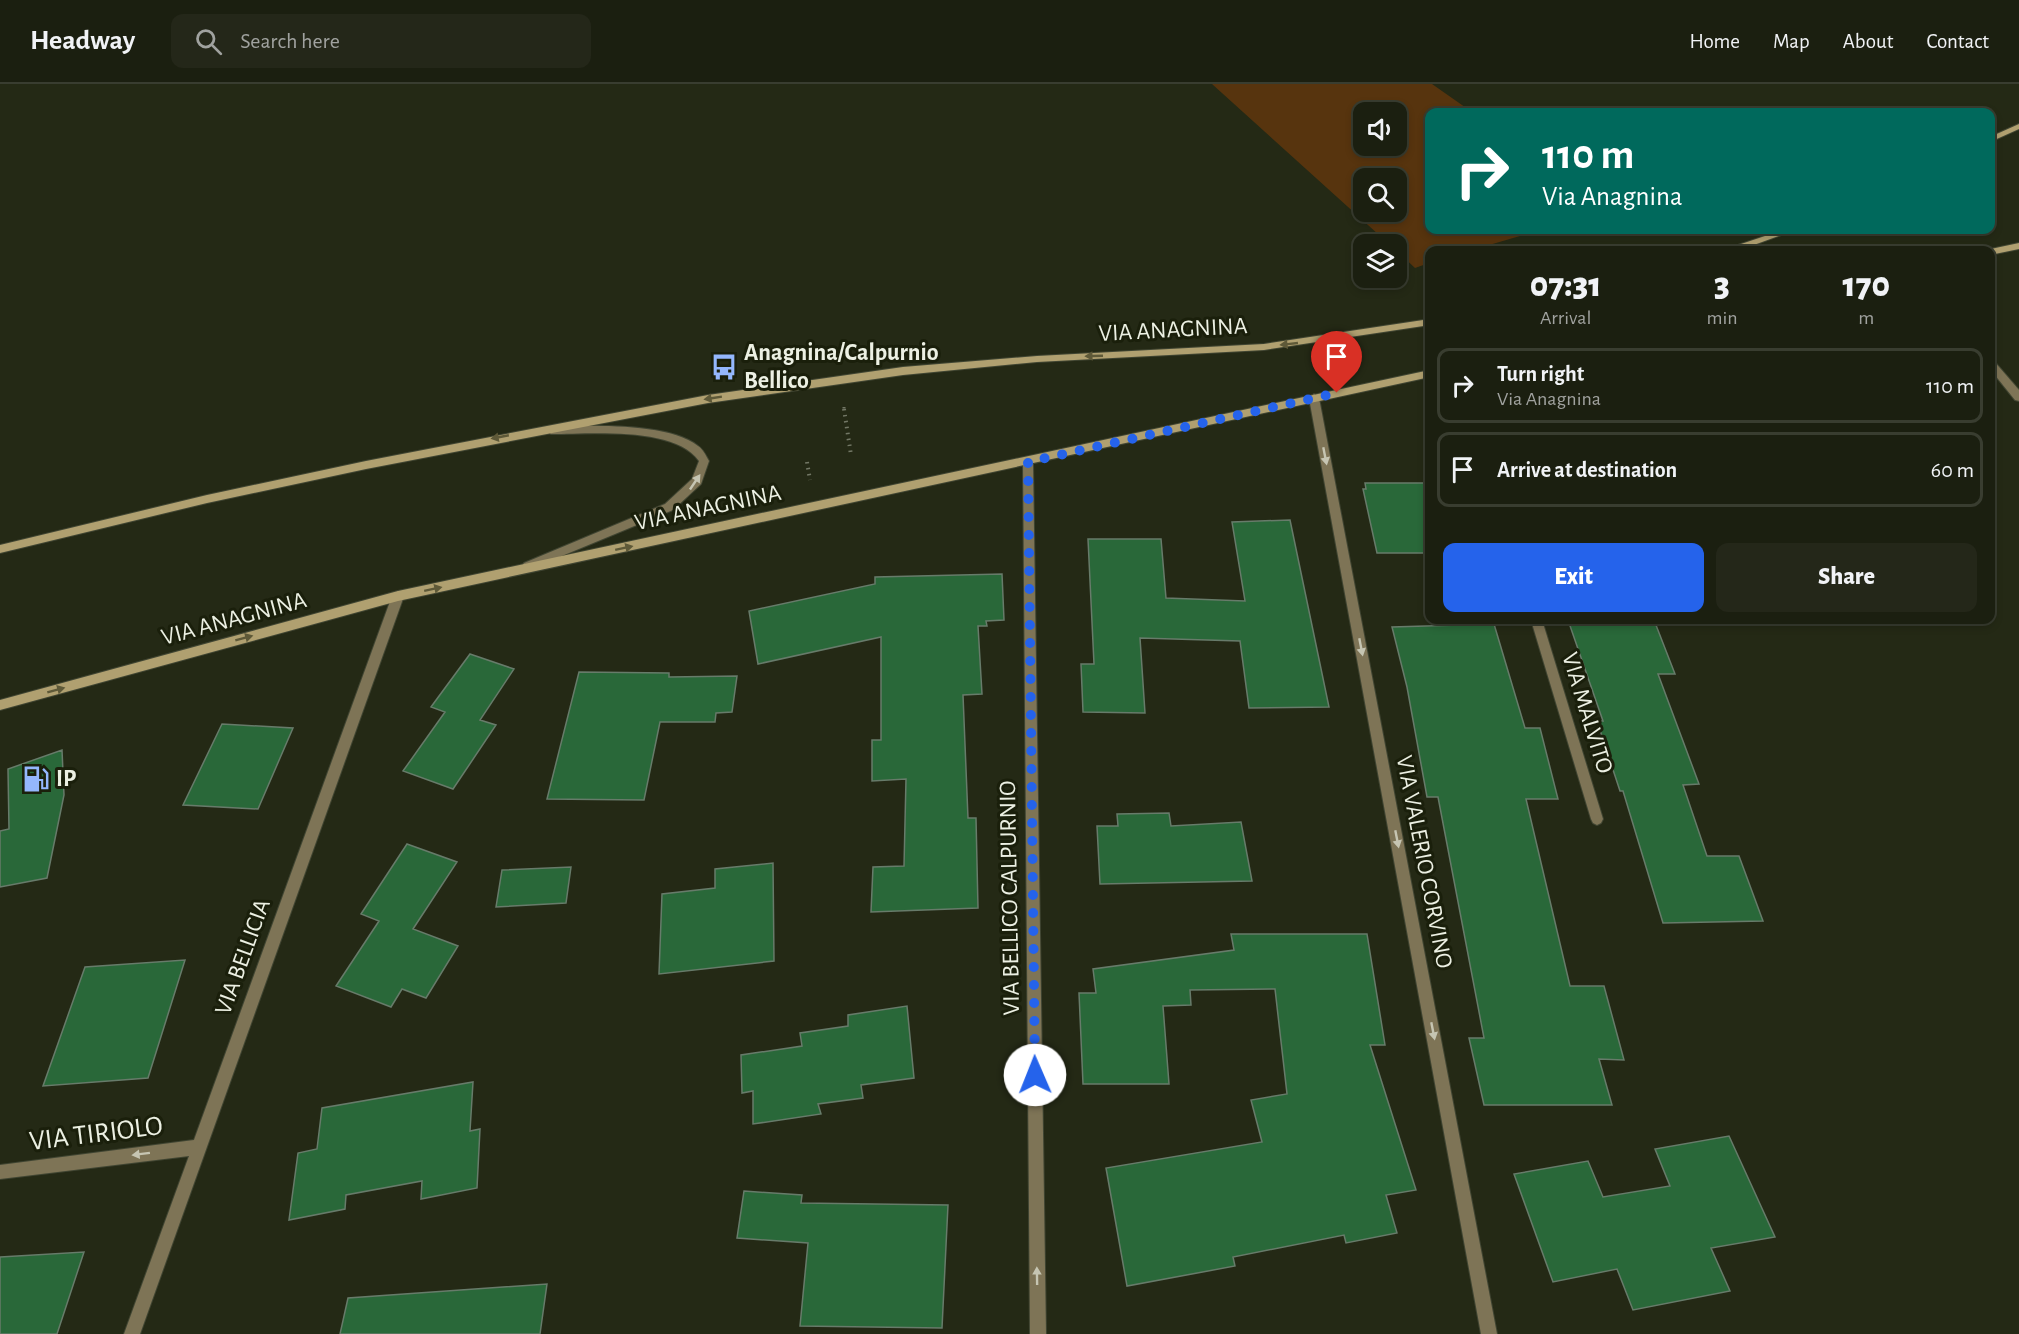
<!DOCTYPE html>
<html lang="en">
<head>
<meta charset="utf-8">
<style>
  :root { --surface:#1b1f10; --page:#242719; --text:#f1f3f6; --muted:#a0a29f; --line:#393d30; --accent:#2563eb }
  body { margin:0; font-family:"Alegreya Sans",sans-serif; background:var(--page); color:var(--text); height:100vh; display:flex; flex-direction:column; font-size:22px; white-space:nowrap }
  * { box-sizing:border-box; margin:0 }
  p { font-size:20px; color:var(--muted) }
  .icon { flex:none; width:33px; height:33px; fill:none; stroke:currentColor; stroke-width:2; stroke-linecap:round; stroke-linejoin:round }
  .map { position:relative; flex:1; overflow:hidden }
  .details { position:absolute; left:1425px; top:162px; width:570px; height:378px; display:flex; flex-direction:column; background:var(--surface); border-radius:12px; box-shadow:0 3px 9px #0003,0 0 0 2px var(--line) }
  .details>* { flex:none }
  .top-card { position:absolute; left:1425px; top:24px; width:570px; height:126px; border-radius:12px; box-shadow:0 3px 9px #0003,0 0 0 2px var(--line); background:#00695c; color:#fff; overflow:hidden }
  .fabs { position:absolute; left:1353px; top:18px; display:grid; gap:12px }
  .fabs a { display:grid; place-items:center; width:54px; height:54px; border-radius:12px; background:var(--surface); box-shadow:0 3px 9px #0003,0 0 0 2px var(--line); font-size:30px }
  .pin { position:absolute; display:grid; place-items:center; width:51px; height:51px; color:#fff; margin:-62px -26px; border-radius:50% 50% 50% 0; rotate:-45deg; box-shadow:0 0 6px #0007 }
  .pin .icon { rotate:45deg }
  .me { position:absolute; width:66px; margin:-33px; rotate:359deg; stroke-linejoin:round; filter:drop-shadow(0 0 4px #0008) }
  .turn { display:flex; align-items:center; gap:21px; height:126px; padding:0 18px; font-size:27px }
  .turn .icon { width:78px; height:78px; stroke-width:2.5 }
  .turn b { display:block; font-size:42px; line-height:51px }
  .eta { display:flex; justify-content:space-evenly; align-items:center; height:102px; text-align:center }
  .eta b { font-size:36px; font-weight:800; line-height:42px }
  .button { display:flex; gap:12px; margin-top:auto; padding:12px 18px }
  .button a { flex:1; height:69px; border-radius:12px; background:var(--accent); color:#fff; font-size:24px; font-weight:800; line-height:69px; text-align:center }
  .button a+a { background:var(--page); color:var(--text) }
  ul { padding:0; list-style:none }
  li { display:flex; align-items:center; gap:18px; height:75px; margin:0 12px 9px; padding:0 6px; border:3px solid var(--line); border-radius:12px }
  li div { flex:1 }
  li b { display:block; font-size:22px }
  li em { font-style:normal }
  header { display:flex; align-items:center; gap:36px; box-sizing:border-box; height:84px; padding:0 30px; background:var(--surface); border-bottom:2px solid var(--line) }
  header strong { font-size:28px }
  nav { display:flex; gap:33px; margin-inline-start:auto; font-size:21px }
  .search { width:420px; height:54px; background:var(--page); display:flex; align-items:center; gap:15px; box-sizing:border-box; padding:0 21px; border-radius:12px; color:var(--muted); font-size:22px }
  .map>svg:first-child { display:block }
  .green { fill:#57340e; fill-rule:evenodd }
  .building { fill:#296839; stroke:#677b6a; stroke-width:1.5 }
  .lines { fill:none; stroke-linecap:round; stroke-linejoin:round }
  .lane-casing { stroke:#404532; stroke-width:2 }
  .street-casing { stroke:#404532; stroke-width:2 }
  .secondary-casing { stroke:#404532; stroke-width:2 }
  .path-far1 { stroke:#727765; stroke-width:3; stroke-dasharray:1.5 4; stroke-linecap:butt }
  .path { stroke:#727765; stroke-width:4; stroke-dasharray:1.5 4.5; stroke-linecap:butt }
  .lane { fill:#7e7456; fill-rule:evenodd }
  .street { fill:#7e7456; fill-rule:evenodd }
  .secondary { fill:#b0a070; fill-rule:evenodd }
  .oneway { fill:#5e5938 }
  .oneway2 { fill:#c6c5b2 }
  .route { stroke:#2563eb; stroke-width:10; stroke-dasharray:0 18 }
  .labels { text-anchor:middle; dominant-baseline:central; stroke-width:6; stroke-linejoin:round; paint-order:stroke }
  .street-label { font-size:24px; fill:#ecf0e3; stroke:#1a1f0b }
  .poi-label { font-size:24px; font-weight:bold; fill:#ecf0e3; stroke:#1a1f0b; text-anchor:start }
  .near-street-label { font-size:28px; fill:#ecf0e3; stroke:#1a1f0b }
</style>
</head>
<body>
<header>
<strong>Headway</strong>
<div class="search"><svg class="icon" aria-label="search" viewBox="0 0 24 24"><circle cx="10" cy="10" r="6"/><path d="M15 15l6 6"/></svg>Search here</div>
<nav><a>Home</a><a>Map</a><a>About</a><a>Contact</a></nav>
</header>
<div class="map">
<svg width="2019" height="1250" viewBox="0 0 2019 1250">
  <rect width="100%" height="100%" fill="#242915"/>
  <path class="green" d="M1212 0H1432L1472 28H1430V146H1541L1472 166H1430L1429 179 1415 184 1397 167 1396 160H1389ZM1364 28H1396V62H1364ZM1364 94H1396V128H1364Z"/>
  <path class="building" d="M1365 399H1430V469H1377L1363 405H1366Z
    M1290 436 1329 623 1249 624 1240 557 1140 554 1145 629 1083 628 1081 580H1094L1088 455H1161L1166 514 1245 517 1232 438Z
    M1002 490 1004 536 986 537 987 542H978L982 610 963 611 968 734H976L978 824 871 828 873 783 904 782 906 695 872 697V656H881V553L758 580 749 527 875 500V493Z
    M1568 536H1654L1675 590H1658L1699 700 1683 701 1707 772H1739L1763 837 1663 839 1623 707H1620L1597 637H1603Z
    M1494 540 1525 644H1540L1558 715H1526L1570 902H1604L1624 976 1599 975 1612 1021H1484L1469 954H1484L1438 713H1427L1407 603 1392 543Z
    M470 570 514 585 480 636 496 641 453 705 403 687 445 628 431 623Z
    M579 588 669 589V593L737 592 732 628 716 629 715 638H660L644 716 547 715Z
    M222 640 293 644 258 725 183 721Z
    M62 666 64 711 47 794 0 803V747L9 745 8 685Z
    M1169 729 1171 742 1241 738 1252 797 1100 800 1097 742H1118L1117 730Z
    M407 760 457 778 413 845 458 862 426 914 402 905 391 923 336 902 379 837 361 830Z
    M773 779 774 877 659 890 662 810 715 804V785Z
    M571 783 566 819 496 823 502 786Z
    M1231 850H1367L1385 961H1370L1416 1106 1386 1111 1397 1149 1346 1159 1344 1151 1233 1173 1235 1182 1127 1202 1106 1084 1262 1058 1251 1016 1287 1010 1275 905 1190 906 1191 921 1163 922 1169 1000H1083L1079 909H1096L1093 885 1234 866Z
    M185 876 148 994 43 1002 85 883Z
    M907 922 914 994 861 1001 863 1014 818 1020 821 1030 753 1040V1007L742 1009 741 971 802 962 800 949 848 942V931Z
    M473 998 470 1047 480 1045 477 1104 421 1115 422 1097 346 1111 345 1125 289 1136 298 1069 317 1065 322 1024Z
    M1729 1052 1775 1153 1711 1164 1730 1207 1633 1226 1617 1185 1553 1198 1514 1090 1588 1077 1603 1113 1670 1102 1655 1065Z
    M744 1107 802 1111 801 1119 948 1121 942 1244 800 1242 808 1159 737 1154Z
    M84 1168 57 1250H0V1173Z
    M547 1200 540 1250H340L348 1214Z"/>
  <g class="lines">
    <g class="lane-casing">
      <path id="lane" d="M1990 275 1993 276 2019 306V317L2015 316 1990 285Z"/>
    </g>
    <g class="street-casing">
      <path id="street" d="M1314 310 1319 314 1497 1250H1481L1309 314Z
        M551 342C589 342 668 338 698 362 703 365 706 372 709 377L701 400 673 426 528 486 522 482 524 479 665 420 692 395 699 377C675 342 590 350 551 350L546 346Z
        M1028 374 1033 378 1046 1250H1030L1023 378Z
        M398 507 404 512 140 1250H124L189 1072 0 1095V1081L194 1056 392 512Z
        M1531 536H1542L1603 735 1601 739 1597 741 1593 739 1591 735Z"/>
    </g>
    <g class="secondary-casing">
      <path id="secondary" d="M2019 40V45L1990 58V53Z
        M1783 146H1795L1740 166H1727L1729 164Z
        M2019 159V165L1990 171V166H1986Z
        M1430 235V241L1264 266 1037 278 903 291 708 319 366 385 207 419 0 469V461L207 411 366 377 708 311 903 283 1037 272 1264 260Z
        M1430 286V293L398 517 0 626V616L398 507Z"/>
    </g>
    <path class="path-far1" d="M844 323V326"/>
    <path class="path" d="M844 325 851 371
      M807 378 810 396"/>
    <use href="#lane" class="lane"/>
    <use href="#street" class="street"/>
    <use href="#secondary" class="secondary"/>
  </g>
  <defs><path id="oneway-solid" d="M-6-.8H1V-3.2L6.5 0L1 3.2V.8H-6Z" transform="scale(1.5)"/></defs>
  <g class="oneway">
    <use href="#oneway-solid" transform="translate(1289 260) rotate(174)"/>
    <use href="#oneway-solid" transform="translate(1094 272) rotate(178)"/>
    <use href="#oneway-solid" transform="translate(713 314) rotate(171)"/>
    <use href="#oneway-solid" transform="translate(500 353) rotate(169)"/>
    <use href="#oneway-solid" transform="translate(624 464) rotate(-12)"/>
    <use href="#oneway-solid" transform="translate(433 505) rotate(-12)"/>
    <use href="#oneway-solid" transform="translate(244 554) rotate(-15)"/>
    <use href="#oneway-solid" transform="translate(56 606) rotate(-15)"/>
  </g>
  <g class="oneway2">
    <use href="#oneway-solid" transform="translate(1325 372) rotate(79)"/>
    <use href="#oneway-solid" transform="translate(695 398) rotate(-56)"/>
    <use href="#oneway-solid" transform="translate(1361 563) rotate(79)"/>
    <use href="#oneway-solid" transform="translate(1397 755) rotate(79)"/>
    <use href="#oneway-solid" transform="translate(1433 947) rotate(79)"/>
    <use href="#oneway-solid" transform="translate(141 1070) rotate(173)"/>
    <use href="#oneway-solid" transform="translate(1037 1192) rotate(-91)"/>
  </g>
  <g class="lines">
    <path class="route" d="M1035 991 1028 378 1337 309"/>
  </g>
  <defs>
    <g id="bus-bare" transform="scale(2.07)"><path d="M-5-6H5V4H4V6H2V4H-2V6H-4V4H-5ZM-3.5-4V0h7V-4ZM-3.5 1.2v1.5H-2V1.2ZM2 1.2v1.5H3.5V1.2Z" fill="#94b7fd" stroke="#1a1f0b" stroke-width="2.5" paint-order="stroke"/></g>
    <g id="fuel-bare" transform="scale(2.07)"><path d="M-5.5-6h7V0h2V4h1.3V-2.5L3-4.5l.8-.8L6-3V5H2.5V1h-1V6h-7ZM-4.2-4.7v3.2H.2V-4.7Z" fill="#94b7fd" stroke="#1a1f0b" stroke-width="2.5" paint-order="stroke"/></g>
  </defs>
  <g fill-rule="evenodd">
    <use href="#bus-bare" x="724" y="283"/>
    <use href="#fuel-bare" x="36" y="695"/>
  </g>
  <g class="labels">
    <g class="street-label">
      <text transform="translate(1173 246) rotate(-3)">VIA ANAGNINA</text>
      <text transform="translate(708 424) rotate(-12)">VIA ANAGNINA</text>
      <text transform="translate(234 535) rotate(-15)">VIA ANAGNINA</text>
      <text transform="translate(1587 629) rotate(73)">VIA MALVITO</text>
      <text transform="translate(1424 778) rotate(79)">VIA VALERIO CORVINO</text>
      <text transform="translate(1010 814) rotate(-91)">VIA BELLICO CALPURNIO</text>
      <text transform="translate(243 873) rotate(-70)">VIA BELLICIA</text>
    </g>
    <g class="poi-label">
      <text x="744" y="269">Anagnina/Calpurnio<tspan x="744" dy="28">Bellico</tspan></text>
      <text x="56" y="695">IP</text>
    </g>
    <g class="near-street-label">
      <text transform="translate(96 1050) rotate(-7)">VIA TIRIOLO</text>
    </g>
  </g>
</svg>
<div class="fabs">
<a><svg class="icon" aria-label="sound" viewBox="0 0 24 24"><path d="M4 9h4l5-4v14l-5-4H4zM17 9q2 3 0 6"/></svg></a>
<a><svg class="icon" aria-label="search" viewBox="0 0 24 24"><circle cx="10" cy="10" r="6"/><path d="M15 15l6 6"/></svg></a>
<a><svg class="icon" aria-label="layers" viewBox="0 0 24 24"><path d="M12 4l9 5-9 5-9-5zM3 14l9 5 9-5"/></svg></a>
</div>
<div class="pin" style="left:1337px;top:309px;background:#d93025"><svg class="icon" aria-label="arrive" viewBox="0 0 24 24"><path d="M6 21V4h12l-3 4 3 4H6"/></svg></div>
<svg class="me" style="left:1035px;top:991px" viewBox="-20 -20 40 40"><circle r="19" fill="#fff"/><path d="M0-13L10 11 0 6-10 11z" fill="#2563eb"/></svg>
<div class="top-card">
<div class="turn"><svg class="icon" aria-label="right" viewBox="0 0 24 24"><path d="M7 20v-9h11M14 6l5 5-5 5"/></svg><div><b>110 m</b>Via Anagnina</div></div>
</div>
<section class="details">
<div class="eta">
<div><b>07:31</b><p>Arrival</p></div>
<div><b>3</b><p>min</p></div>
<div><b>170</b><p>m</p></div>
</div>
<ul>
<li><svg class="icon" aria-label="right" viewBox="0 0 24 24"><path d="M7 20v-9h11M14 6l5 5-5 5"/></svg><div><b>Turn right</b><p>Via Anagnina</p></div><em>110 m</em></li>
<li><svg class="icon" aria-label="arrive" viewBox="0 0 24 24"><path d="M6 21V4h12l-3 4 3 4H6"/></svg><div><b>Arrive at destination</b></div><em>60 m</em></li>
</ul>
<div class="button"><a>Exit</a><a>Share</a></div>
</section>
</div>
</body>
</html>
